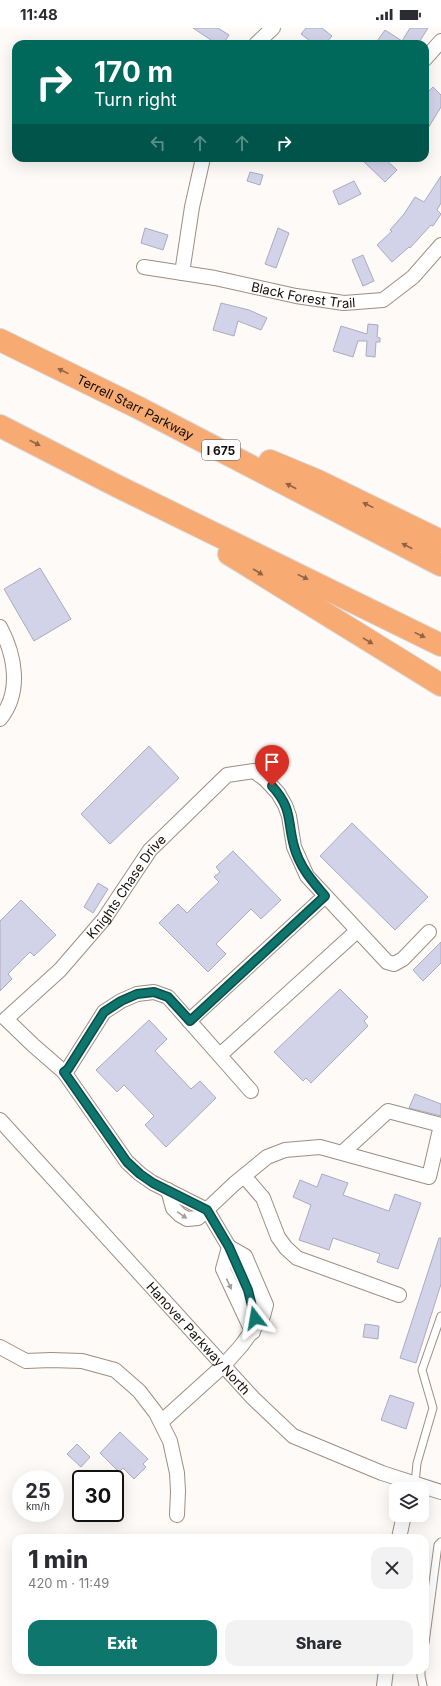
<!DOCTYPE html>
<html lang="en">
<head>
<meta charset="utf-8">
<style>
  :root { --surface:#fff; --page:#f2f2f3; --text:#2b2b33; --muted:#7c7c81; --accent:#0f766e }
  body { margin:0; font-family:Inter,sans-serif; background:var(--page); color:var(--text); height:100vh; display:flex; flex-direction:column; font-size:15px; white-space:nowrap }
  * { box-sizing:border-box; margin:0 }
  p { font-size:13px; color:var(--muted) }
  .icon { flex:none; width:22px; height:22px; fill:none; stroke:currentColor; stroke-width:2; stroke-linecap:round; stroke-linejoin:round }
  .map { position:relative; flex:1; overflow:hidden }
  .drawer { position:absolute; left:12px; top:1506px; width:417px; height:140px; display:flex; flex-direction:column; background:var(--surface); border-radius:12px; box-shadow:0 4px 16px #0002 }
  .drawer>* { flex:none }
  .banner { position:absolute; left:12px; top:12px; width:417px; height:122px; border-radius:12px; box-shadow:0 4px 16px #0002; background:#00695c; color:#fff; overflow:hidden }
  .controls { position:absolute; left:389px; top:1454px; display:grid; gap:8px }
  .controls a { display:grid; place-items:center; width:40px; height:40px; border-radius:8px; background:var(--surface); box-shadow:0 4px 16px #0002; font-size:20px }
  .speed { position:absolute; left:12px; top:1442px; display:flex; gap:8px; font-size:20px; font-weight:700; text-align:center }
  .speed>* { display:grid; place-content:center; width:52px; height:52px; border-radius:50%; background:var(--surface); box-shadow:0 4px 16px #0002; line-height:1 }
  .speed small { font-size:10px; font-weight:400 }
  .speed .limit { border:2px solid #111; border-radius:6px; background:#fff; color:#111 }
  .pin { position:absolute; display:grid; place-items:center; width:34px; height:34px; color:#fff; margin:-41px -17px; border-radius:50% 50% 50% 0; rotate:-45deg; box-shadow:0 0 4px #0007 }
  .pin .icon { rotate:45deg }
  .me { position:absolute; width:44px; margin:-22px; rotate:346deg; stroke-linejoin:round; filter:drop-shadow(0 0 3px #0008) }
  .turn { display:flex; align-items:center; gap:14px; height:84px; padding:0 16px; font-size:18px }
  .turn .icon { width:52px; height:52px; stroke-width:2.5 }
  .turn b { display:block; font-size:28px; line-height:34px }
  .lanes { display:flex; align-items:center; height:38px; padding:0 16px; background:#0003; justify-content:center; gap:20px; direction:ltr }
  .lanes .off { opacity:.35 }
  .round { display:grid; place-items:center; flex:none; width:42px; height:42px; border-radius:12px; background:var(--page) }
  .head { display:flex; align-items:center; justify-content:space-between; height:68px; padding:0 16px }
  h1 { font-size:24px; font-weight:800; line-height:30px }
  .primary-button { display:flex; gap:8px; margin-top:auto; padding:8px 16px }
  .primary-button a { flex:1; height:46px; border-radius:12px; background:var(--accent); color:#fff; font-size:16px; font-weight:800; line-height:46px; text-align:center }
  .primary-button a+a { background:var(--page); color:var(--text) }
  .status { display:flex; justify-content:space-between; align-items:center; height:28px; padding:0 20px; background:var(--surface); direction:ltr }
  .status svg { height:11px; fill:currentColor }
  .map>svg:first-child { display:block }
  .building { fill:#d2d3e8; stroke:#aaabc0 }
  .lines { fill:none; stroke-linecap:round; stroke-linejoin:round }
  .lane-casing { stroke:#9f8e80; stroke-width:9 }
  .street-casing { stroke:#9f8e80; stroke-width:16 }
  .highway-casing { stroke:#d9d8d8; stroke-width:24 }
  .lane { stroke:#fff; stroke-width:7 }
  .street { stroke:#fff; stroke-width:14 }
  .highway { stroke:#f7aa72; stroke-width:22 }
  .oneway { fill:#916343 }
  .oneway2 { fill:#a19e9d }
  .route-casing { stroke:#0a4d48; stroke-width:10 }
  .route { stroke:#0f766e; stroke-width:7 }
  .labels { text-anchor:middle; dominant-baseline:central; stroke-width:3; stroke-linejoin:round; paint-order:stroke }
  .shield { fill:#fff; stroke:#5a5653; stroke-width:1 }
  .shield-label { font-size:12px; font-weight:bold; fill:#140d09 }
  .street-label { font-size:13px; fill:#140d09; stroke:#fff }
</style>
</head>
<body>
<div class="status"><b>11:48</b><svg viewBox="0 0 49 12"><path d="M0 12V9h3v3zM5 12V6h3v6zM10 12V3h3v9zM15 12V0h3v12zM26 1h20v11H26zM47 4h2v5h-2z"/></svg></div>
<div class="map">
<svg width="441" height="1658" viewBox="0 0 441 1658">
  <rect width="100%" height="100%" fill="#fdfaf7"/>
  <path class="building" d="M193 0H218L229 7 223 16H217Z
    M306 0H322L332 8 325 16H314L301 6Z
    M410 0H428L418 16H375L385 2 402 13Z
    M433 59 441 67V79L425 105V67Z
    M360 130H384L397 142 385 154Z
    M250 144 263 147 260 157 247 153Z
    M441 148V175L437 182 441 186 433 198 431 197 410 220 409 219 392 234 377 217 392 203 390 202 404 186 415 169 424 174Z
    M354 153 361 166 339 177 333 163Z
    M145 200 168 207 163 222 141 215Z
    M278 200 289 205 276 240 265 236Z
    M363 227 374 253 363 258 352 232Z
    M221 275 249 282 267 290 261 302 238 293 234 308 213 302Z
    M368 296 378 297 377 309 380 310V314H376L375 329 366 328 367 313H358L353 329 333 323 341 298 367 306Z
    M40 540 71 591 34 613 4 561Z
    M149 718 179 750 110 816 81 786Z
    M352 795 428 869 395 902 320 828Z
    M233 823 281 872 261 891 251 881 216 916 226 926 208 944 159 895 178 876 187 885 199 873 219 854 214 849 220 844 216 839Z
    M98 855 108 861 93 885 84 879Z
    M21 872 56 907 34 928 30 924 8 946 12 951 0 963V893Z
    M441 914V935L423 953 413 942Z
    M340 961 368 989 364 993 368 998 311 1055 306 1050 303 1053 274 1024Z
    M149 992 167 1011 155 1023 191 1061 200 1053 216 1070 166 1119 145 1097 154 1088 124 1057 117 1064 96 1042Z
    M415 1066 441 1076V1088L409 1080Z
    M322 1146 348 1155 343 1167 389 1183 395 1166 421 1175 398 1241 377 1234 380 1226 333 1210 329 1222 299 1212 311 1177 293 1169 300 1152 317 1159Z
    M439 1210H441V1256L416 1335 400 1330Z
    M365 1296 379 1298 378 1311 363 1309Z
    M390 1367 414 1375 406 1401 381 1392Z
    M120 1404 148 1431 143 1436 146 1439 134 1451 123 1440 119 1444 100 1425Z
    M77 1416 90 1429 81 1439 67 1426Z"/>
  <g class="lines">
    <g class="lane-casing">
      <path id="lane" d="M415 1456 417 1435 433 1380 422 1342 441 1288
        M425 1615 438 1517 441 1514
        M421 1642V1648L423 1658"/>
    </g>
    <g class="street-casing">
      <g id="street">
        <path d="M256 16 273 0"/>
        <path d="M425 31 441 13"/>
        <path id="s1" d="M144 239 215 250 296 268 344 275 383 272 413 249 441 217"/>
        <path d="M182 245 192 179 203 130"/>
        <path d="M0 599C15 627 22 664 0 691"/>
        <path d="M189 993 325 868"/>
        <path d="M220 1027 357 903"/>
        <path d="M64 1044 68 1041 104 984 121 973 137 966 154 964 168 969 251 1063"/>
        <path id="s2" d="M0 1092 253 1370 293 1408 382 1445 441 1464"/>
        <path d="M244 1148 263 1170 278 1209 286 1220 297 1230 399 1267"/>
        <path d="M168 1162 173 1180 180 1187 187 1191 198 1190 234 1156 267 1129 285 1122 320 1119 429 1149 441 1097 388 1083 342 1125"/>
        <path d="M229 1219 223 1241 252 1303"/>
        <path id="s3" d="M253 1304 255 1290 248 1262 229 1219 207 1182 153 1155 140 1146 127 1134 64 1044 33 1017 6 991 60 942 104 891 150 822 227 747 254 743 266 752 278 765 285 777 289 788 294 819 307 848 387 934 394 936 403 931 429 904"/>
        <path d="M0 1319 26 1333 51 1332 82 1333 115 1342 139 1363 156 1385 170 1413 177 1445 178 1463 177 1487"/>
        <path d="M161 1394 224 1337 241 1318 263 1288 266 1277 245 1228 229 1219"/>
        <path d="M399 1510 404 1487"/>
        <path d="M384 1658 386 1642"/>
      </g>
    </g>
    <g class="highway-casing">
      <g id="highway">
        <path id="s4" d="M0 312 137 379 441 537"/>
        <path d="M0 398 117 458 441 617"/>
        <path d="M270 433 318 453 441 513"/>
        <path d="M229 526 441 657"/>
      </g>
    </g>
    <use href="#lane" class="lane"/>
    <use href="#street" class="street"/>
    <use href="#highway" class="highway"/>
  </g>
  <defs><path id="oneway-solid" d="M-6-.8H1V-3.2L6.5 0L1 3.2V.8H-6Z"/></defs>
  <g class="oneway">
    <use href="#oneway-solid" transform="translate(63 343) rotate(-154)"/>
    <use href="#oneway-solid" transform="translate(35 415) rotate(27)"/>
    <use href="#oneway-solid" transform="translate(291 458) rotate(-153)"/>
    <use href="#oneway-solid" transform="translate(368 477) rotate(-154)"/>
    <use href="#oneway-solid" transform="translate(407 518) rotate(-152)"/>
    <use href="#oneway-solid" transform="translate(258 544) rotate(32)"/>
    <use href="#oneway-solid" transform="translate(303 549) rotate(26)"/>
    <use href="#oneway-solid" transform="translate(420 607) rotate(26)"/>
    <use href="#oneway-solid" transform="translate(368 613) rotate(31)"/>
  </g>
  <g class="oneway2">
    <use href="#oneway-solid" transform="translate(182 1187) rotate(35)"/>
    <use href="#oneway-solid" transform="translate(229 1256) rotate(65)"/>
  </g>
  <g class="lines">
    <g class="route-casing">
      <path id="route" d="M255 1290 248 1262 229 1219 207 1182 153 1155 140 1146 127 1134 64 1044 68 1041 104 984 121 973 137 966 154 964 168 969 190 993 325 868C312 853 299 838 294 818 287 793 293 781 272 758"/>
    </g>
    <use href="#route" class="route"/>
  </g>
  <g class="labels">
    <rect class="shield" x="202" y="412" width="38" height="20" rx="3"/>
    <g class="shield-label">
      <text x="221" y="422">I 675</text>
    </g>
    <g class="street-label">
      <text stroke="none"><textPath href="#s1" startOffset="162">Black Forest Trail</textPath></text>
      <text stroke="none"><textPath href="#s4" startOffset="151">Terrell Starr Parkway</textPath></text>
      <text stroke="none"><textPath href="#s3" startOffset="595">Knights Chase Drive</textPath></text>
      <text stroke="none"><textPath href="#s2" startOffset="295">Hanover Parkway North</textPath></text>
    </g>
  </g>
</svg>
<div class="controls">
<a><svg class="icon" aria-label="layers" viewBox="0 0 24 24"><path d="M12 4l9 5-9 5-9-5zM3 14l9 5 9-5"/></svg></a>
</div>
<div class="speed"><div>25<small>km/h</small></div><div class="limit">30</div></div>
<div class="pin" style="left:272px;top:758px;background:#d93025"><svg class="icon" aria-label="arrive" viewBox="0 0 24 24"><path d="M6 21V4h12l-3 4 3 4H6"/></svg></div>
<svg class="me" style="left:255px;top:1290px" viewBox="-20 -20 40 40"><path d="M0-17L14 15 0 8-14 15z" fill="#0f766e" stroke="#fff" stroke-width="4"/></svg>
<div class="banner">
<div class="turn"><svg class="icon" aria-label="right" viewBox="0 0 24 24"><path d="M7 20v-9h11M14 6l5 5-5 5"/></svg><div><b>170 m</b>Turn right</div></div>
<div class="lanes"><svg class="icon off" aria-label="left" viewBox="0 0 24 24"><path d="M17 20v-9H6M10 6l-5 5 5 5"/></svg><svg class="icon off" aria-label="ahead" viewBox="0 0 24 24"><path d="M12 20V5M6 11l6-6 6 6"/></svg><svg class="icon off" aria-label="ahead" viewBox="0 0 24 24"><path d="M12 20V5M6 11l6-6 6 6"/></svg><svg class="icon" aria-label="right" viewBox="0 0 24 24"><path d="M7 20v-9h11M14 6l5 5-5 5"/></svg></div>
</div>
<section class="drawer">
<div class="head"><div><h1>1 min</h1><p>420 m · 11:49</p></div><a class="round"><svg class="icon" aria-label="close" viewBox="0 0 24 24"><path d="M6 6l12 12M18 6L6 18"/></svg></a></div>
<div class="primary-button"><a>Exit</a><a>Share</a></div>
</section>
</div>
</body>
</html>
